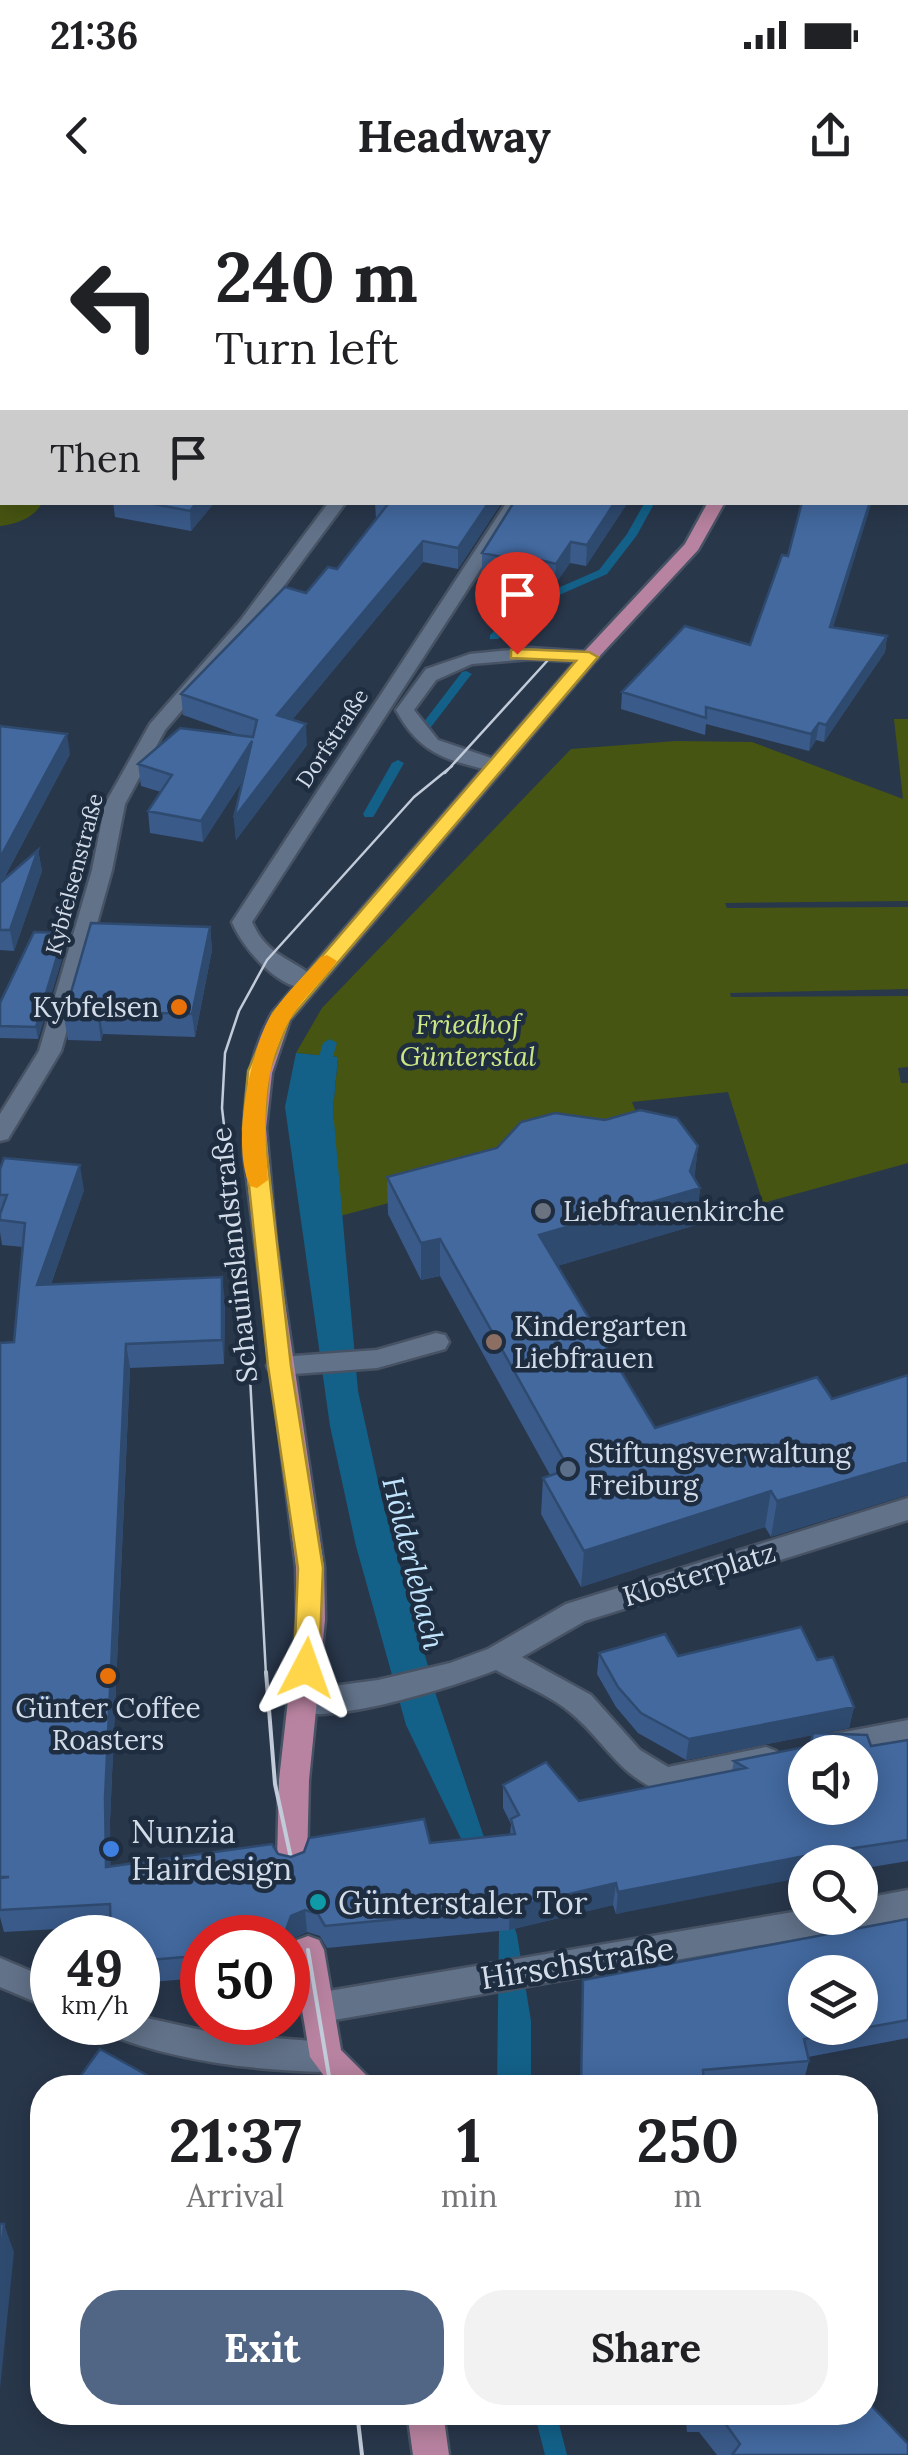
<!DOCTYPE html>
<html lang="en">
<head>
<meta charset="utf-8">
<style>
  :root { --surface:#fff; --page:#f2f2f2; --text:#202124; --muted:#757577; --accent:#516585 }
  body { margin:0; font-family:Lora,serif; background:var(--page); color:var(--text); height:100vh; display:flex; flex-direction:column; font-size:38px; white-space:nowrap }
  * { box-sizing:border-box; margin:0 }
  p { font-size:32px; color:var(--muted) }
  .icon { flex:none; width:55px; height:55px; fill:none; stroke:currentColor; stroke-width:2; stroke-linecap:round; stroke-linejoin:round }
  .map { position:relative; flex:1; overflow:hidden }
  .drawer { position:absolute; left:30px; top:1875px; width:848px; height:350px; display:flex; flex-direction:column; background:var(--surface); border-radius:40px; box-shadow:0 5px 25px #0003 }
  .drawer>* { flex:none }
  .guide { position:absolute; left:0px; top:0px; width:910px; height:305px; box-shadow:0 5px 25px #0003; background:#fff; color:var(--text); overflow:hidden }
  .fabs { position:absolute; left:788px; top:1535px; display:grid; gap:20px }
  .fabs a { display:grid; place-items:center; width:90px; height:90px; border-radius:50%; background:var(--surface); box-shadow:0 5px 25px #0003; font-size:50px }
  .speed { position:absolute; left:30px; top:1715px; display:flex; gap:20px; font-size:50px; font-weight:700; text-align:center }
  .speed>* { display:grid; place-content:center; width:130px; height:130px; border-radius:50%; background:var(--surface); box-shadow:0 5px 25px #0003; line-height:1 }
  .speed small { font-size:25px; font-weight:400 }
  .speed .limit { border:15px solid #d22; background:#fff; color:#111 }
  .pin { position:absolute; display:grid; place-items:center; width:85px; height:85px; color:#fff; margin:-102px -42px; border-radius:50% 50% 50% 0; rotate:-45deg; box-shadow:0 0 10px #0007 }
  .pin .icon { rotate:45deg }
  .me { position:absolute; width:110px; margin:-55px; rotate:4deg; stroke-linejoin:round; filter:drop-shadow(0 0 8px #0008) }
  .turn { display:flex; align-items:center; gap:35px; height:210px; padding:0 50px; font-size:45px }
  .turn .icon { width:130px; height:130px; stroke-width:2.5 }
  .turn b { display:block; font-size:70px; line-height:85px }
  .then { display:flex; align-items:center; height:95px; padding:0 50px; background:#0003; gap:20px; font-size:38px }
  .eta { display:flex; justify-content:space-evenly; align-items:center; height:170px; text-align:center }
  .eta b { font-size:60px; font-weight:700; line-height:70px }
  .cta { display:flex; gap:20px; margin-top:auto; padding:20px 50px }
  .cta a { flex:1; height:115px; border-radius:40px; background:var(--accent); color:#fff; font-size:40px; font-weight:700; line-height:115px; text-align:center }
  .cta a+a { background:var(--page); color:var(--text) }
  .status { display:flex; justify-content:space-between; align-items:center; height:70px; padding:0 50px; background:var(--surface); direction:ltr }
  .status svg { height:28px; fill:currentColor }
  header { display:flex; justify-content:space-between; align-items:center; height:130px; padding:0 50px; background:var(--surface); font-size:45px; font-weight:700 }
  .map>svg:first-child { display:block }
  .green { fill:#475512 }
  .water { fill:#136189 }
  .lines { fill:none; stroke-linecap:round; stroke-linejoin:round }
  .stream { fill:#136189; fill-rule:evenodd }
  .minor-casing { stroke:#475364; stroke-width:5 }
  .major-casing { stroke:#475364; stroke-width:5 }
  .minor { fill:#627289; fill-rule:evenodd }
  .major { fill:#b883a0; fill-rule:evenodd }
  .tram-far1 { stroke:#c1cbd9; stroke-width:2.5 }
  .tram { stroke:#c1cbd9; stroke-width:4 }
  .wall { fill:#3a5a89 }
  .shaded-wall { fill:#2f4a6f }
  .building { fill:#43699f; stroke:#2f4a6f; stroke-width:2.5; fill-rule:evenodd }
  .route { fill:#ffd54a; stroke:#a68a30; stroke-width:2.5 }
  .slow { fill:#f59e0b }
  .food-dot { fill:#e8710a; stroke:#1f2d40; stroke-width:4 }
  .worship-dot { fill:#6b7280; stroke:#1f2d40; stroke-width:4 }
  .education-dot { fill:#8d6e63; stroke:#1f2d40; stroke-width:4 }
  .service-dot { fill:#5c6f8a; stroke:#1f2d40; stroke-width:4 }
  .shop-dot { fill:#3f7fe0; stroke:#1f2d40; stroke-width:4 }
  .culture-dot { fill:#0f9aa8; stroke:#1f2d40; stroke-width:4 }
  .labels { text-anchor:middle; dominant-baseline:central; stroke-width:9; stroke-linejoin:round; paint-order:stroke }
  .far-street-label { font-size:22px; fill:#d3dce9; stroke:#1f2d40 }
  .poi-label { font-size:28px; fill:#d3dce9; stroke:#1f2d40; text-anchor:start }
  .park-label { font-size:28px; font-style:italic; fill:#cde685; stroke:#1f2d40 }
  .street-label { font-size:28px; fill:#d3dce9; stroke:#1f2d40 }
  .water-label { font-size:30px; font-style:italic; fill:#c0e4fc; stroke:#1f2d40 }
  .near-poi-label { font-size:32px; fill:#d3dce9; stroke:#1f2d40; text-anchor:start }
  .near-street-label { font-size:32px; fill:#d3dce9; stroke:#1f2d40 }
</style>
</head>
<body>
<div class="status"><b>21:36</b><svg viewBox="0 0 49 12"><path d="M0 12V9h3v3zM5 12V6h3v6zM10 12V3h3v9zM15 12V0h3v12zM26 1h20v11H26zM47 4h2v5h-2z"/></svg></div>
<header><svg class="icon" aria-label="back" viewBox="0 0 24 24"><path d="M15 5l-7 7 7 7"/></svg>Headway<svg class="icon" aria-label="share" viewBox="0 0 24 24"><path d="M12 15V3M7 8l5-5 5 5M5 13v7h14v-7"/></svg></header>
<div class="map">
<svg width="908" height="2255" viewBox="0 0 908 2255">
  <rect width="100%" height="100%" fill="#29374b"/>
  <path class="green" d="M0 80H2V302L42 303C34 318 17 324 0 326Z
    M894 519H908V701L725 703 727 708 908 707V789L730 793 731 797 908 796V867L898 868 901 883H908V963L763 1003 728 892 632 902 645 935 340 1016 333 910 338 857 296 853 322 808 571 549 676 541 752 542 903 599Z"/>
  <path class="water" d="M296 853 338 857 333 910 358 1191 383 1304 436 1495 517 1735 531 1821V1887H497L499 1731 484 1686 406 1525 356 1346 330 1226 285 907Z"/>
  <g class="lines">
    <path class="stream" d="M720 0H728L727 2H719Z
      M0 89H2V95H0Z
      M645 302H655L637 335 607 374 534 406 498 439H490V435L526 402 599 370 627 334Z
      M466 471 472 474 470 476 428 531H420V527L462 472Z
      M398 560 404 563 375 614 373 617H365L363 614 392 563Z
      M330 839 337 843 328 873 321 877 316 876 314 873 323 843Z
      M534 2212H556L567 2255H545Z"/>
    <g class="minor-casing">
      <path id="minor" d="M618 0H632V2H618Z
        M329 302H346L252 429 165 530 125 604 112 670 61 851 8 939 0 941V914L39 851 92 670 105 604 150 524 240 421Z
        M507 302H524L252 722C269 760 296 758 320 783L317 788C283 796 243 749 232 722Z
        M530 448 589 452 598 457 589 462 530 459 472 464 436 480 414 510 438 540 503 562V570L496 572C448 560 421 556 396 510L426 469 470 454Z
        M436 1133 445 1135 449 1142 445 1149 377 1168 280 1175 271 1173 267 1166 271 1159 280 1157 377 1150Z
        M908 1298V1320L585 1421 522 1457 591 1495 640 1550 668 1567 766 1547 776 1551 781 1560 776 1569 766 1573 665 1593C618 1576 606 1542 571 1513 550 1495 520 1484 496 1470 455 1486 333 1525 293 1511L289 1502 293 1493 303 1490 378 1480 450 1463 488 1449 566 1404Z
        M908 1520V1544L860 1553 823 1552 819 1546 824 1537 834 1534Z
        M908 1690V1718L860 1727 849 1723 836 1732 317 1823 306 1818 301 1808 306 1798 317 1793 805 1710V1718H860V1699Z
        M0 1758 52 1780V1809L0 1787Z
        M138 1816 219 1834 326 1842 337 1846 342 1857 337 1868 326 1872C248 1870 176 1861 104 1833L99 1822H138Z"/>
    </g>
    <g class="major-casing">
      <path id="major" d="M708 302H725L698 350 595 461 290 820 272 873 266 928 276 1042 324 1367 325 1420 309 1580 307 1663 303 1673 292 1676 281 1673 277 1663 279 1580 297 1420 296 1367 244 956C243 907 247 857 272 813L583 453 685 344Z
        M308 1736 319 1740 324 1750 341 1850 368 1877 372 1888H333L310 1857 292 1750 297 1740Z
        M407 2212H443L449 2255H413Z"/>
    </g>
    <use href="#minor" class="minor"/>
    <use href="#major" class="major"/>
    <path class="tram-far1" d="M445 573 548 460
      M266 1475 247 1121 222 908 225 853 239 811 267 760 414 597 452 566"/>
    <path class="tram" d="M266 1472 275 1584 292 1663
      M308 1750 331 1888
      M357 2212 362 2255"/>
  </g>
  <path class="wall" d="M0 11 2 12V68H0Z
    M113 302H215L191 331 115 317Z
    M375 302H502L458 369 423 362 292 520 307 545 236 640 234 618 243 580 203 642 150 633 148 611 161 592 141 586 138 564 242 536 183 515 181 494 337 369 376 319Z
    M628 302 586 366 570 363 555 384 539 381 536 385 482 374V353Z
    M788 356 833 427 887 436 885 452 824 542 816 540 809 551 706 524 705 535 621 509 622 492 750 445Z
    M0 526 70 554 2 682 38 650 42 671 14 751 0 750Z
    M210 727 212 750 195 837 103 834 101 841 68 840 64 817Z
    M66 745 38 839 0 838V803Z
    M698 946 694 979 700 988 696 1025 557 1066 655 1228 817 1177 771 1337 765 1327 581 1387 541 1314 543 1278 550 1275 440 1076 421 1080 388 1014 387 977Z
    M0 969 84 990 51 1084 225 1102 224 1164 130 1168 110 1621V1666L278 1654 291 1657 510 1634 511 1624 503 1608V1585L579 1601 732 1571 734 1561 810 1546 813 1535 686 1560 638 1533 616 1507 597 1474 599 1453 817 1460 854 1507 849 1528 822 1533 871 1546 908 1540V1661L860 1669V1662H805L616 1714 613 1705 509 1730 327 1748 320 1736 307 1732 294 1738 288 1752V1738H202V1776L188 1779 138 1783V1738L111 1726 4 1732 0 1717V1143L14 1142 23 1047 2 1045 0 1032Z
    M908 1719V1838L808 1857 809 1861 804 1880 720 1888H580L583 1780Z
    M42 1929V1963L35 1939Z
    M685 2212H865L908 2255H717L699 2232H687Z"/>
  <path class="shaded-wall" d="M71 0H85L83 2H70Z
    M197 302H215L191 331 190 311Z
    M489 302H502L458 369V348Z
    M615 302H628L586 366 587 345Z
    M870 302H872L828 444 830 427Z
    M423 341V362L278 537 277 515Z
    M571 342 570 363 555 384 556 364Z
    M540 360 539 381 536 385 537 364Z
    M887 436 885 452 824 542 826 525Z
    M819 523 816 540 809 551 811 534Z
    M306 524 307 545 236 640 234 618Z
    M67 534 70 554 0 685V658Z
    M252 541 254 563 203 642 201 621Z
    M38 650 42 671 14 751 10 730Z
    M210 727 212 750 195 837 192 814Z
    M64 733 66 745 38 839 36 827Z
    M99 811 103 834 101 841 98 818Z
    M698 946 694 983 700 988 696 1025 537 1072 539 1035 690 971Z
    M80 965 84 990 42 1109 37 1085Z
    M440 1039V1076L421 1080V1043Z
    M222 1077 225 1102 224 1164 222 1140Z
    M126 1144 130 1168 110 1621 111 1689 106 1667 105 1598Z
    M908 1262V1295L771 1337 777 1301Z
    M771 1291 765 1327 581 1387 584 1351Z
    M854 1507 849 1528 686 1560 689 1539Z
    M815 1654 813 1662H805V1677L616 1714 618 1692Z
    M616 1683 613 1705 509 1730 510 1708Z
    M305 1710 307 1732 294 1738 288 1752 286 1730 291 1716Z
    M4 2024 14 2052 0 2189V2061Z"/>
  <path class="building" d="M12 0H71L70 2H10Z
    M508 0H568L567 2H507Z
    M840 0H895V2H840Z
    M0 11 2 12V50H0Z
    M143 302H197L190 311Z
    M379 302H489L458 348 423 341 277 515 306 524 234 618 252 541 201 621 148 611 172 575 138 564 180 528 253 537 257 520 181 494 285 387 306 393 328 367 337 369 388 304Z
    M514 302H615L587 345 571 342 556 364 540 360 537 364 482 353Z
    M802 302H870L830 427 887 436 826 525 819 523 811 534 706 507V518L622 492 685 426 750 445 782 355 788 356Z
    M0 526 67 534 0 658Z
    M38 650 10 730H0V683Z
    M91 723 210 727 192 814 99 811 98 818 64 817Z
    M34 732 64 733 36 827 0 826V803Z
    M640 910 677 918 698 946 690 971 700 988 539 1035 655 1228 817 1177 832 1199 908 1175V1262L777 1301 771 1291 584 1351 543 1278 569 1269 440 1039 421 1043 387 977 497 948 521 922 555 913 605 920Z
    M4 958 80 965 37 1085 222 1077V1140L126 1144 105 1598 106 1667 272 1644 278 1654 291 1657 304 1652 309 1638 424 1619 430 1643 515 1634 511 1619 519 1615 503 1585 546 1562 579 1601 746 1568 734 1561 810 1546 813 1533 867 1535 871 1546 908 1540V1640L815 1654 618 1692 616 1683 510 1708 325 1726 318 1714 305 1710 291 1716 286 1730 239 1735V1738H202V1754L184 1757 138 1761V1738H111L110 1704 0 1710V1678L9 1677H0V1143L14 1142 25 1023 0 1020V1014L7 995H0V969ZM805 1552H860V1608H805Z
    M801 1427 817 1460 833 1457 854 1507 689 1539 641 1513 618 1487 599 1453 665 1434 678 1456Z
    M908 1719V1820L804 1839 809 1861 703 1870 704 1888H581L583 1780ZM805 1772H860V1828H805Z
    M100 1849 170 1888H72Z
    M42 1929V1943L35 1939Z
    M0 2024H4L0 2061Z
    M865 2199 908 2244V2255H732L740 2244 717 2212H865Z"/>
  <path class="route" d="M517 449 589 452 598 457 289 820 269 871 264 929 291 1166 323 1368 319 1468 316 1476 306 1479 297 1476 294 1468 298 1368 268 1166 243 929 248 871 273 813 576 461 511 458V450Z"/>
  <path class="slow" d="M327 755 337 761C323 781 301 799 289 821 261 871 264 926 268 980L257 988 250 986C231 946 249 855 270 817 283 796 304 776 321 757Z"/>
  <g class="food-dot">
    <circle cx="179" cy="807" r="10"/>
    <circle cx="108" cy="1476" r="10"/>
  </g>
  <circle class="worship-dot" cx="543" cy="1011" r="10"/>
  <circle class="education-dot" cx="494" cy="1142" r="10"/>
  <circle class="service-dot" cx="568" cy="1269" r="10"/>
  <circle class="shop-dot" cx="111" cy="1649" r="10"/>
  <circle class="culture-dot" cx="318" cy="1702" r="10"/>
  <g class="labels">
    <g class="far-street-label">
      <text transform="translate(332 538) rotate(-57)">Dorfstraße</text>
      <text transform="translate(74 674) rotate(-75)">Kybfelsenstraße</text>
    </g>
    <g class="poi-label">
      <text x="159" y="807" text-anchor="end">Kybfelsen</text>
      <text x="563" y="1011">Liebfrauenkirche</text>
      <text x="514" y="1126">Kindergarten<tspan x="514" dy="32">Liebfrauen</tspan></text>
      <text x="588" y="1253">Stiftungsverwaltung<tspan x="588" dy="32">Freiburg</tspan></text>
      <text x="108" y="1508" text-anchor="middle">Günter Coffee<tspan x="108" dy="32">Roasters</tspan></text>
    </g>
    <g class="park-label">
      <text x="468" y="824">Friedhof<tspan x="468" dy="32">Günterstal</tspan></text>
    </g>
    <g class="street-label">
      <text transform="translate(234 1055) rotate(-96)">Schauinslandstraße</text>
      <text transform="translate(699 1374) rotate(-17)">Klosterplatz</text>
    </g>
    <g class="water-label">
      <text transform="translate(414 1363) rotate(76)">Hölderlebach</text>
    </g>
    <g class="near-poi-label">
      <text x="131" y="1631">Nunzia<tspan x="131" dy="37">Hairdesign</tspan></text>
      <text x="338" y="1702">Günterstaler Tor</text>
    </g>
    <g class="near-street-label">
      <text transform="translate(577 1763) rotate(-9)">Hirschstraße</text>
    </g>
  </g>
</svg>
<div class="fabs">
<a><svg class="icon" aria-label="sound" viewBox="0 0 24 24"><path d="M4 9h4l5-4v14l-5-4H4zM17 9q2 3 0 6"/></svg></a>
<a><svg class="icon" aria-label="search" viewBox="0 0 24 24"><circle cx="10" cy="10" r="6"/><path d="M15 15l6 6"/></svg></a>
<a><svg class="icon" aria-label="layers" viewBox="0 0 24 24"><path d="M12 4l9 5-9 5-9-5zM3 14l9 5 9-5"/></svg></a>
</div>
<div class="speed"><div>49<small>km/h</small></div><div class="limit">50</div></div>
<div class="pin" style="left:517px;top:454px;background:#d93025"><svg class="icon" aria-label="arrive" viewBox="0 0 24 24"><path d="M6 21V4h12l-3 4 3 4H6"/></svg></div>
<svg class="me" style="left:306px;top:1468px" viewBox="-20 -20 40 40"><path d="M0-17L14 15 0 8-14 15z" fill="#ffd54a" stroke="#fff" stroke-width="4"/></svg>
<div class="guide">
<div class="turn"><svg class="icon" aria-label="left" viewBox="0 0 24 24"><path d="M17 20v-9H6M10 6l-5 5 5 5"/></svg><div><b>240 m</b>Turn left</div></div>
<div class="then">Then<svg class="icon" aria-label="arrive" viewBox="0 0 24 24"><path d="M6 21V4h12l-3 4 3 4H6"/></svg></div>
</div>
<section class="drawer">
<div class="eta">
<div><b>21:37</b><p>Arrival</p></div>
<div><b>1</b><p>min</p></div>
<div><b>250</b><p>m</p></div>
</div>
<div class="cta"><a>Exit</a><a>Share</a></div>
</section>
</div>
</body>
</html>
